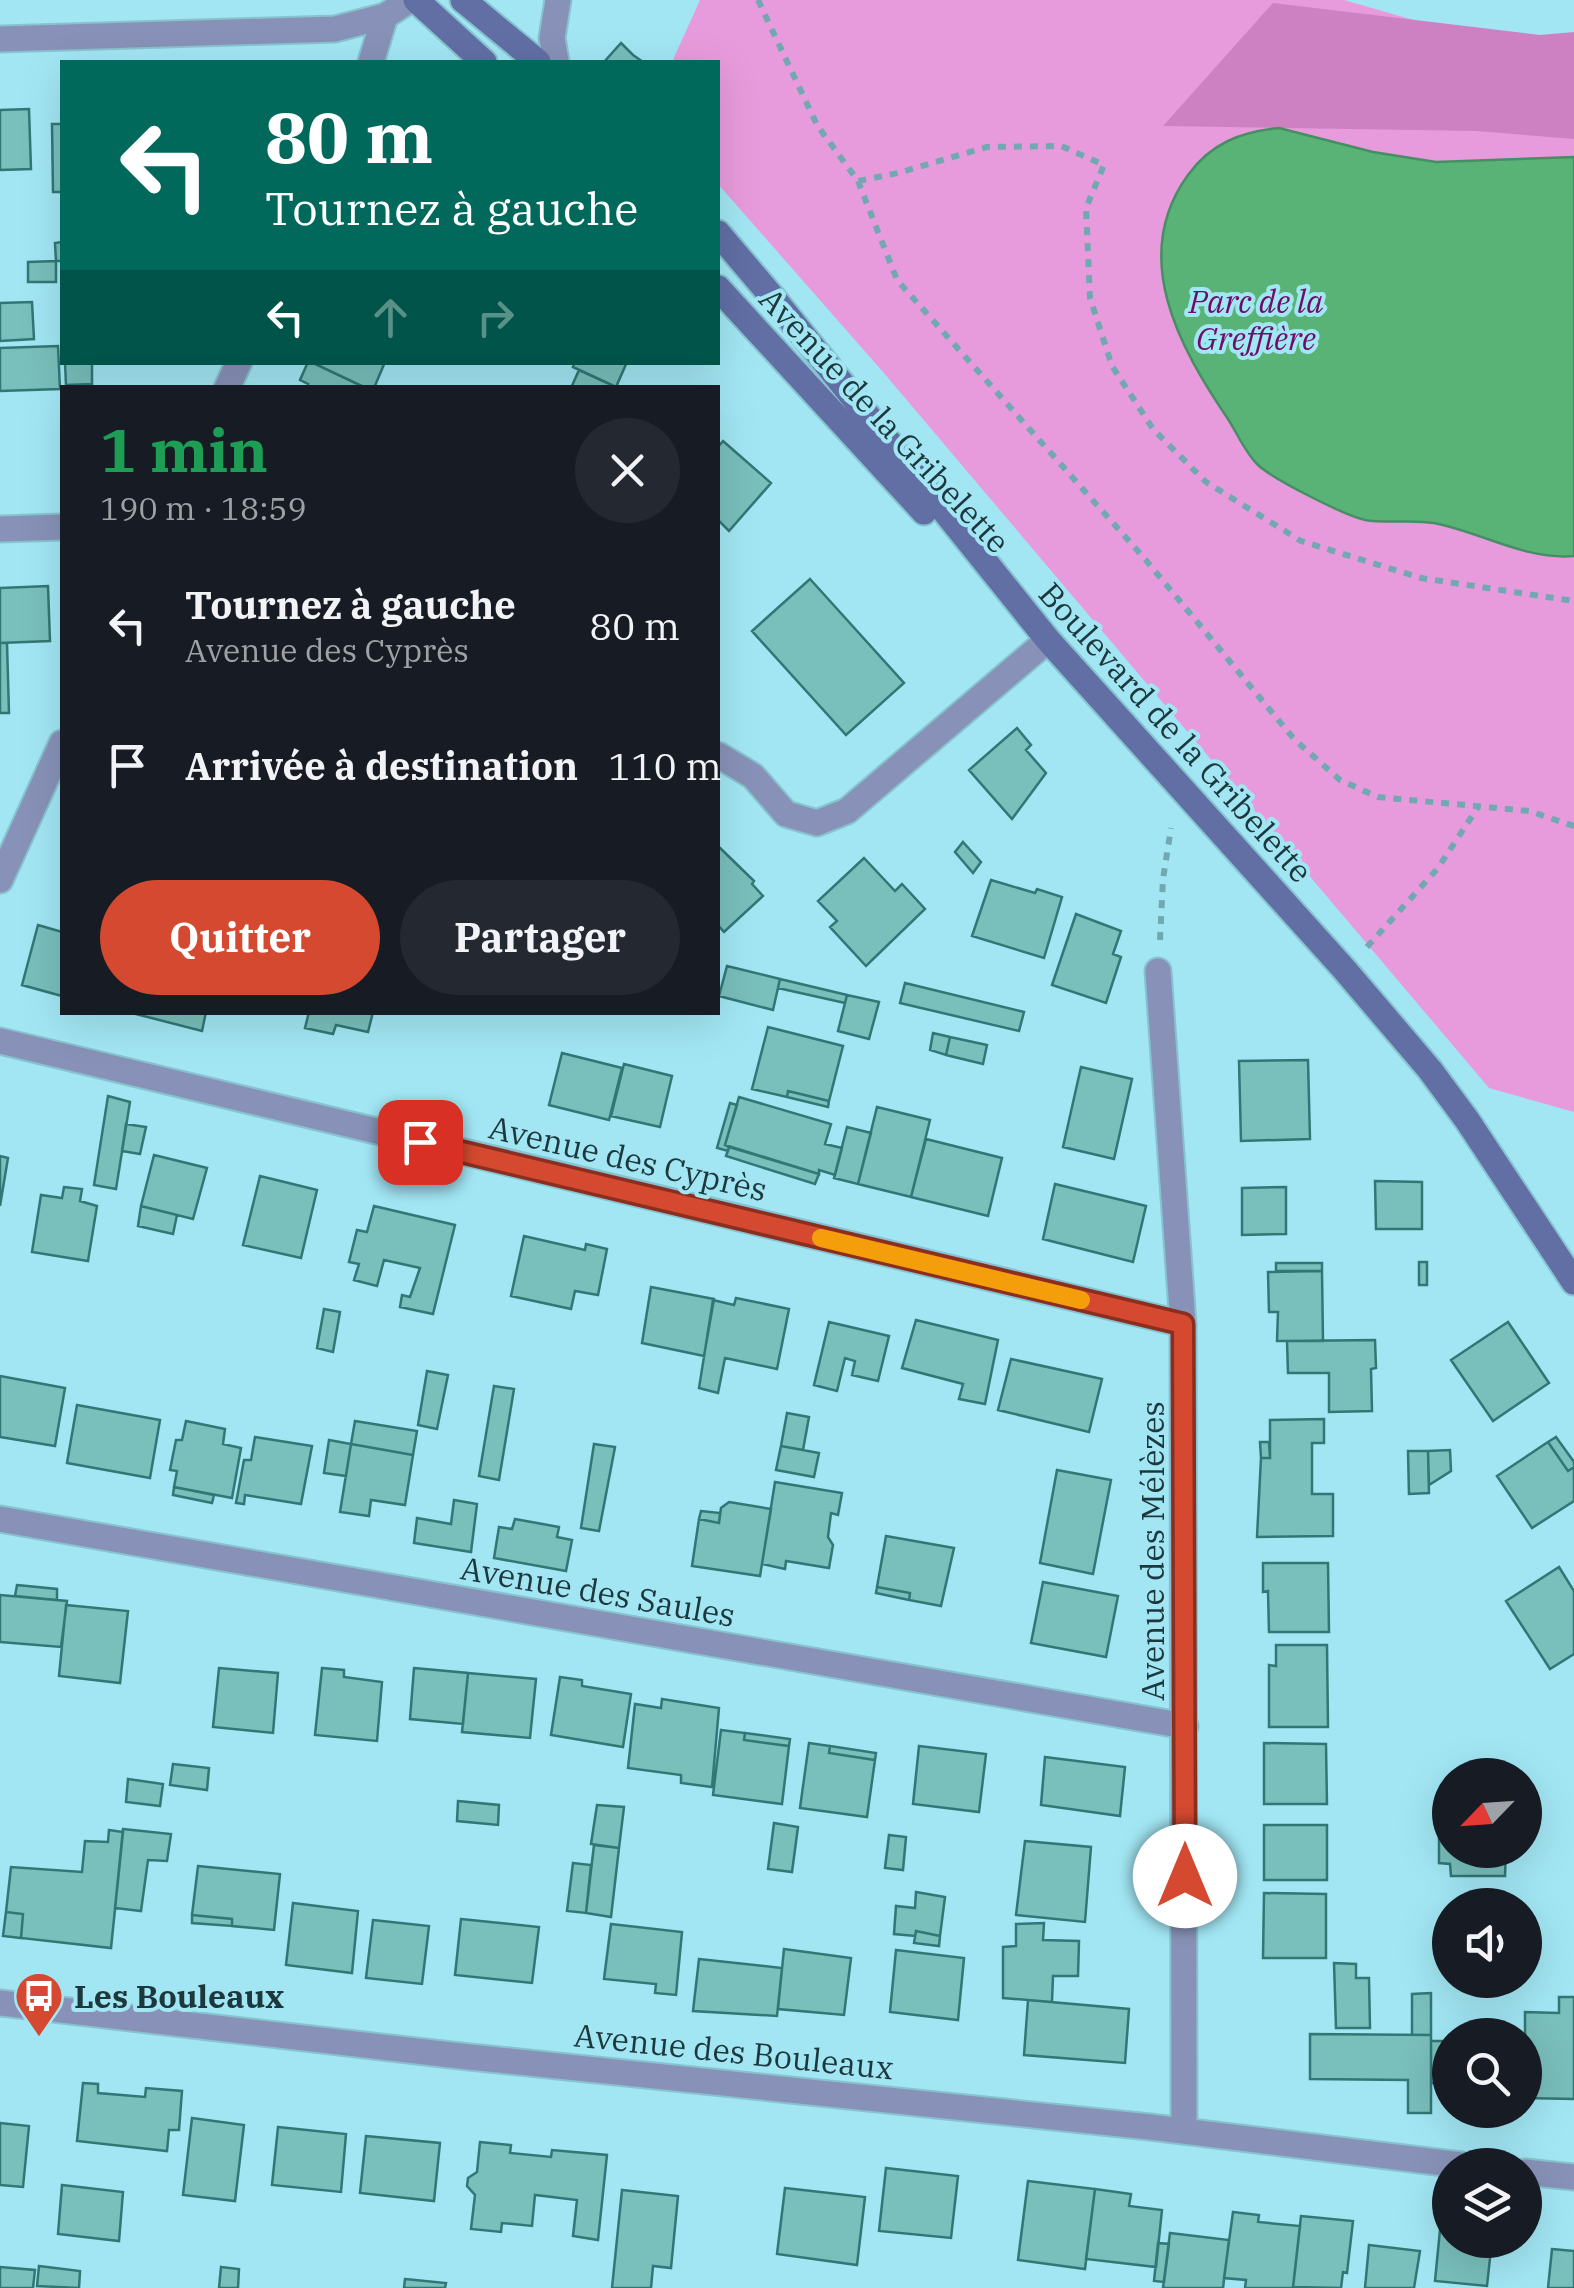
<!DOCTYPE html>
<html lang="fr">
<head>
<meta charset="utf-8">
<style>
  :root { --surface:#171b24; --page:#242831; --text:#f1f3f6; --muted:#9ea1a6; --accent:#d44930 }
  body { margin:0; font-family:"IBM Plex Serif",serif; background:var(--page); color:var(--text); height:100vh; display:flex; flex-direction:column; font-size:38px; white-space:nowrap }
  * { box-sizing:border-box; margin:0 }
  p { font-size:32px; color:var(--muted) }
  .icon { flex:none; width:55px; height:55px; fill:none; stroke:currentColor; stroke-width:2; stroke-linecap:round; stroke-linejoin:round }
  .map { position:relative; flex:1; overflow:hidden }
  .sheet { position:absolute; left:60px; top:385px; width:660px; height:630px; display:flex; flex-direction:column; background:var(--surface); border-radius:0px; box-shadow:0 10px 40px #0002 }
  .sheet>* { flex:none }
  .banner { position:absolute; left:60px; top:60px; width:660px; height:305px; border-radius:0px; box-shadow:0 10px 40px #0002; background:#00695c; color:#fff; overflow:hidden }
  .needle { width:65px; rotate:245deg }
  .fabs { position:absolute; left:1432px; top:1758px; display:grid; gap:20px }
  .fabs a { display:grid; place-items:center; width:110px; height:110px; border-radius:50%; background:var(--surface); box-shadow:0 10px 40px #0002; font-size:50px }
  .pin { position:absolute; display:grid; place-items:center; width:85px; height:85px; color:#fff; margin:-42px; border-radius:20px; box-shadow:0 5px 15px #0006 }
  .me { position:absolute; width:110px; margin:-55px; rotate:0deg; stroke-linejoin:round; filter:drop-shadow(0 0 8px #0008) }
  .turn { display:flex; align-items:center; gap:35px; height:210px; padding:0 40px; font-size:45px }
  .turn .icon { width:130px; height:130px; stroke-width:2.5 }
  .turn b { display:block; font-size:70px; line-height:85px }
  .lanes { display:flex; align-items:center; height:95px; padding:0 40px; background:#0003; justify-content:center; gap:50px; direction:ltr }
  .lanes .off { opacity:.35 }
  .round { display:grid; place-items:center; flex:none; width:105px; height:105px; border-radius:52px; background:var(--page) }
  .overview { display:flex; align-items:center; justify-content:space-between; height:170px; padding:0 40px }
  h1 { font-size:60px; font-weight:700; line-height:75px; color:#1e9e55 }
  .primary-button { display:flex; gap:20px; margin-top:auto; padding:20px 40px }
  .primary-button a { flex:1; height:115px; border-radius:60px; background:var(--accent); color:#fff; font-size:40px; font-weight:700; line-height:115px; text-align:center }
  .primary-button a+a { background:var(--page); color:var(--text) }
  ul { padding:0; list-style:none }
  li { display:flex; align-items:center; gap:30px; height:140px; padding:0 40px }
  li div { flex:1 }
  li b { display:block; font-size:38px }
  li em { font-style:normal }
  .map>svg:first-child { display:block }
  .green { fill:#e89bdc }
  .forest { fill:#ce81c2 }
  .water { fill:#59b376; stroke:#478e65; stroke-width:2.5 }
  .building { fill:#79bfbc; stroke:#317775; stroke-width:2.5 }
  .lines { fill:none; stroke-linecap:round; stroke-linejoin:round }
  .service-casing { stroke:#87c3cf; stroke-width:29 }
  .minor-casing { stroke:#87c3cf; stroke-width:29 }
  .secondary-casing { stroke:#87c3cf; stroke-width:29 }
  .path { stroke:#72a8b2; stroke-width:6; stroke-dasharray:8 8; stroke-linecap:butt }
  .service { stroke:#8892b8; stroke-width:25 }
  .minor { stroke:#8892b8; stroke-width:25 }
  .secondary { stroke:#616fa5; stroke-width:25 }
  .route-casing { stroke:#8a2f1f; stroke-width:25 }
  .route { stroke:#d44930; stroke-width:18 }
  .slow { stroke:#f59e0b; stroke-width:18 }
  .labels { text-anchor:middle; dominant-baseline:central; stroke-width:8; stroke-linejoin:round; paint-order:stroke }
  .park-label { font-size:32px; font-style:italic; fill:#6d0f65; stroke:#a2e6f4 }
  .street-label { font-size:32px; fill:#1c383d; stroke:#a2e6f4 }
  .poi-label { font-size:32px; font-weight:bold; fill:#1c383d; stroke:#a2e6f4; text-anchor:start }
</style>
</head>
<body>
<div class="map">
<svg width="1574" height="2288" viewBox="0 0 1574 2288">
  <rect width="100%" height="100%" fill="#a2e6f4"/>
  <path class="green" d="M700 0H1344L1574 66V1112L1489 1088 883 372 718 184V62H672Z"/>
  <path class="forest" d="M1273 3 1540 35 1574 32V139L1476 131 1163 126Z"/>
  <path class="water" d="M1279 128 1373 152 1436 162 1574 157V556C1524 560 1481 532 1434 523 1411 519 1387 524 1365 520 1344 515 1272 479 1257 464 1245 452 1237 433 1228 419 1179 347 1129 256 1188 175 1211 143 1241 132 1279 128Z"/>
  <path class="building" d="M621 43 633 55 643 62H604Z
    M29 109 31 169 0 170V110Z
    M52 124H62V192H53Z
    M62 242V261H56L55 243Z
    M56 261V282H28V262Z
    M32 302 34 339 0 341V303Z
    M58 346 60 389 0 391V348Z
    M92 362V384L66 385 65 363Z
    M308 362H311L366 388H307L308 384 300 380Z
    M311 362H385L374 388H366Z
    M575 362H627L616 387 573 367Z
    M579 370 616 387 617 388H571Z
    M723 441 771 483 729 531 718 520V447Z
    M810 579 904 683 846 735 752 631Z
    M48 586 50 641 0 643V588Z
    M0 643H7L9 713H0Z
    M1017 728 1031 745 1026 750 1046 773 1012 819 969 770Z
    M963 842 981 862 973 873 955 852Z
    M718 846 754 881 752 884 763 896 724 932 718 925Z
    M864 858 895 891 902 884 925 909 866 966 830 927 837 921 818 901Z
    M991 880 1035 893 1037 889 1062 897 1044 958 972 936Z
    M1076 914 1121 931 1113 954 1121 957 1106 1003 1052 985Z
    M38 925 62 932V996L22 985Z
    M727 966 780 979 773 1010 719 996Z
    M780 979 847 995 845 1003 778 988Z
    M905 983 1024 1012 1019 1031 900 1003Z
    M847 995 879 1002 869 1039 838 1031Z
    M128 1012H206L202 1031Z
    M309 1012H373L368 1032 336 1025 333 1034 305 1028Z
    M768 1027 843 1046 829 1101 788 1091 787 1097 752 1089Z
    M933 1033 950 1037 946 1055 930 1050Z
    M950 1037 987 1045 983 1064 946 1055Z
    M562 1053 622 1068 609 1120 549 1105Z
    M1308 1060 1310 1139 1241 1141 1239 1061Z
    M624 1064 672 1076 660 1127 611 1116Z
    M1081 1067 1132 1079 1114 1159 1063 1147Z
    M788 1091 829 1101 828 1107 787 1097Z
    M108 1096 130 1102 116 1189 94 1185Z
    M739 1097 831 1124 825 1144 842 1148 835 1175 819 1170V1174L725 1145Z
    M730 1103 737 1105 725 1145 729 1147 728 1151 717 1148Z
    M877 1107 930 1120 911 1197 858 1184Z
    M126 1124 146 1127 140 1154 122 1151Z
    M847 1127 871 1133 858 1184 834 1178Z
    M926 1139 1002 1158 988 1216 911 1197Z
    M729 1147 819 1174 815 1184 726 1156Z
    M154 1155 207 1168 193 1219 141 1206Z
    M0 1156 8 1158 0 1206Z
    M260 1176 317 1190 301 1258 243 1245Z
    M1375 1181 1422 1182V1229H1376Z
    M1055 1184 1146 1206 1133 1262 1043 1239Z
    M64 1187 82 1189 80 1201 97 1206 88 1261 32 1252 41 1195 62 1198Z
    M1286 1187V1234L1242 1235V1188Z
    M141 1206 177 1215 173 1234 138 1226Z
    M374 1206 455 1225 433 1314 400 1307 402 1295 410 1297 420 1268 384 1260 377 1286 354 1280 359 1264 349 1262 357 1230 367 1232Z
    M524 1236 585 1250 586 1244 607 1249 598 1295 575 1291 571 1309 511 1296Z
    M1419 1262H1427V1285H1419Z
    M1276 1263H1322V1271H1276Z
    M1322 1271 1323 1341H1277L1278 1312H1269L1268 1272Z
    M651 1287 714 1299 704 1356 642 1343Z
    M736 1298 789 1309 777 1369 725 1358 718 1393 699 1388 713 1300 734 1305Z
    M324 1309 340 1312 333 1352 317 1348Z
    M916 1320 998 1340 985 1404 959 1399 963 1384 902 1368Z
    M829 1322 889 1336 878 1381 852 1375 855 1361 845 1358 837 1391 814 1385Z
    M1508 1322 1549 1383 1493 1421 1451 1360Z
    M1375 1340 1376 1368 1371 1369 1372 1411 1329 1412V1373H1288L1287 1341Z
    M1011 1359 1102 1379 1089 1432 998 1410Z
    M427 1371 448 1375 437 1429 418 1425Z
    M0 1376 65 1388 55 1446 0 1437Z
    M494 1386 514 1389 499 1480 479 1476Z
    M77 1405 160 1420 150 1478 67 1463Z
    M787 1413 809 1417 803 1450 781 1446Z
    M1324 1419V1443H1312V1494H1333V1536L1257 1537 1261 1458H1270V1420Z
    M186 1421 225 1429 223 1444 241 1448 232 1498 174 1487 177 1471 170 1470 176 1440H182Z
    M355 1421 417 1431 413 1455 351 1444Z
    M255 1437 312 1446 301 1504 245 1495 244 1504 236 1503 244 1460H251Z
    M1556 1437 1574 1462V1467L1568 1471 1548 1442Z
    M329 1440 351 1444 346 1476 324 1473Z
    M1260 1442H1269L1270 1458H1261Z
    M1548 1442 1568 1471 1574 1467V1501L1532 1528 1497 1476Z
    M351 1444 413 1455 405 1505 371 1500 369 1516 340 1512Z
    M594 1444 615 1447 599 1531 581 1528Z
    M781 1446 819 1453 814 1477 776 1470Z
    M1450 1450 1451 1471 1429 1485 1428 1451Z
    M1408 1451H1428L1429 1493 1409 1494Z
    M1057 1470 1111 1480 1093 1574 1040 1563Z
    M775 1482 842 1493 838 1515 831 1513 828 1537 833 1545 829 1568 786 1561 785 1569 762 1564Z
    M174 1487 214 1495 212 1503 173 1495Z
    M454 1500 477 1504 471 1552 414 1543 417 1518 451 1524Z
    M729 1502 771 1509 760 1576 692 1566 699 1519 719 1523 721 1508Z
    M701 1511 720 1513 719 1523 699 1519Z
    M515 1519 559 1527 557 1537 572 1540 566 1571 494 1558 499 1527 512 1529Z
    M886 1536 954 1548 941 1606 909 1600 910 1593 877 1587Z
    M1263 1563H1328L1329 1632H1269L1268 1591 1263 1592Z
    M1559 1567 1574 1591V1654L1550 1669 1506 1601Z
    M1043 1582 1118 1596 1106 1657 1031 1643Z
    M17 1585 57 1589V1600L15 1596Z
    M877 1587 910 1593 909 1600 876 1593Z
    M0 1595 67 1601 61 1647 0 1642Z
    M66 1605 128 1611 120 1683 59 1676Z
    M1276 1645H1327L1328 1727H1269V1665L1276 1666Z
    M219 1668 278 1673 273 1733 213 1727Z
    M322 1668 344 1670V1677L382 1682 377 1741 315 1735Z
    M414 1668 468 1673 463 1724 410 1719Z
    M468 1673 536 1679 530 1738 462 1732Z
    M560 1677 582 1680V1686L631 1694 623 1747 551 1735Z
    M662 1699 719 1708 712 1787 681 1783V1775L628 1768 635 1704 661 1708Z
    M721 1730 745 1733 744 1740 789 1746 782 1804 713 1795Z
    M745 1733 790 1739 789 1746 744 1740Z
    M809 1743 830 1746 829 1753 875 1760 867 1817 800 1808Z
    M1264 1743 1326 1744 1327 1804H1264Z
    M830 1746 876 1753 875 1760 829 1753Z
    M919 1746 986 1754 979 1812 913 1804Z
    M1045 1757 1125 1767 1120 1816 1041 1805Z
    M173 1764 209 1768 207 1790 170 1785Z
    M128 1779 163 1784 160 1806 126 1802Z
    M458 1801 499 1805 498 1825 457 1821Z
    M597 1805 624 1807 619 1848 591 1844Z
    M774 1823 798 1827 792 1872 768 1869Z
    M1264 1825H1327V1880H1264Z
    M123 1829 171 1834 167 1861 148 1860 141 1911 115 1908Z
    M109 1830 123 1832 111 1948 21 1938 23 1914 6 1912 11 1867 82 1872 85 1841 108 1842Z
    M1439 1830H1450V1850H1506L1505 1876H1451L1450 1864 1439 1863Z
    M889 1835 906 1837 903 1870 885 1868Z
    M1025 1841 1091 1847 1085 1922 1016 1915Z
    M594 1845 619 1848 611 1917 586 1913Z
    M573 1863 591 1865 586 1913 567 1911Z
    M198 1866 280 1874 274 1930 232 1926V1919L192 1915Z
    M916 1892 945 1897 940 1936 916 1931 915 1936 894 1934 896 1906 915 1908Z
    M1264 1893 1326 1894V1958H1263Z
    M293 1903 358 1911 352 1973 286 1965Z
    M6 1912 23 1914 21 1938 3 1936Z
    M192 1915 232 1919V1926L192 1923Z
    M461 1919 539 1927 532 1983 455 1975Z
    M373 1920 429 1926 422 1984 366 1978Z
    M1044 1923 1043 1940 1079 1941 1078 1976H1053L1052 2002 1003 1998V1947L1016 1946V1924Z
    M611 1924 682 1932 676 1995 655 1993 656 1984 604 1979Z
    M916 1931 940 1936 939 1946 914 1943Z
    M784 1949 851 1958 844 2015 778 2009Z
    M896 1950 964 1958 958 2020 890 2012Z
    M699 1959 782 1968 777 2016 693 2011Z
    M1334 1963 1356 1964V1978H1369L1370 2028H1336Z
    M1431 1993V2035H1412V1994Z
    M1559 1997H1574V2099L1525 2098V2012L1559 2013Z
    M1028 2000 1129 2009 1125 2063 1024 2055Z
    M1310 2034 1431 2035V2113H1408V2080L1310 2079Z
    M1431 2041H1450V2083H1431Z
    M83 2083 98 2084V2093L145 2097 146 2088 182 2091 179 2130H169L167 2151 77 2141Z
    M192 2118 244 2125 235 2201 183 2195Z
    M0 2123 29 2126 23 2187 0 2185Z
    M278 2127 346 2134 341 2192 272 2185Z
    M366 2136 440 2143 434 2201 360 2193Z
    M480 2142 511 2145 510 2153 551 2157 552 2150 607 2155 598 2240 573 2236 577 2200 535 2195 532 2226 502 2223 501 2232 471 2229 475 2195 467 2186 468 2178 477 2172Z
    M886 2168 958 2176 951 2238 879 2231Z
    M1028 2181 1095 2189 1085 2269 1018 2260Z
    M62 2185 123 2192 119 2241 58 2234Z
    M785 2188 865 2197 857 2265 777 2254Z
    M1095 2189 1131 2194 1129 2206 1162 2210 1156 2267 1086 2259Z
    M622 2190 678 2196 671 2268 653 2266 651 2288H612Z
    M1233 2212 1259 2215 1258 2222 1300 2226 1293 2288H1245L1246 2280 1224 2278Z
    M1301 2216 1353 2221 1347 2273 1343 2272 1341 2288 1293 2287Z
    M1440 2230 1450 2231V2240H1492L1487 2286 1435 2281Z
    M1170 2233 1229 2240 1223 2288H1163Z
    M1158 2243 1169 2244 1164 2282 1154 2281Z
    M1369 2245 1420 2251 1414 2288H1365Z
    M1552 2249 1574 2251V2288H1548Z
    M39 2266 80 2271 79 2288 37 2286Z
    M0 2267 35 2270 33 2288H0Z
    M221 2267 239 2269 238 2288H219Z
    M405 2279 446 2283 445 2288H404Z"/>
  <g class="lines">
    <g class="service-casing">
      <path id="service" d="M556 62 552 38 558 0"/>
    </g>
    <g class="minor-casing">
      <path id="minor" d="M0 39 335 29 385 16 410 0
        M371 62 385 16
        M227 388 239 362
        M0 529 62 527
        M718 755 753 776 786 814 817 823 847 811 1048 640
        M0 880 62 743
        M1158 971 1183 1324 1184 2131
        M0 1041 1183 1324
        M0 1519 1185 1726
        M0 2003 460 2056 1150 2127 1461 2165
        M1525 2172 1574 2177"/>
    </g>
    <g class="secondary-casing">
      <path id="secondary" d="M416 0 484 62
        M463 0 538 62
        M718 233 774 299 1048 640 1344 969 1430 1070 1467 1120 1574 1282
        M718 288 924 512"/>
    </g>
    <path class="path" d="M758 0 817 125 858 181 898 173 987 147 1061 146 1104 165 1086 208 1090 298 1112 366 1153 429 1206 482 1301 541 1421 578 1574 601
      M858 181 897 280 1145 559 1294 739 1340 780 1378 797 1529 811 1574 826
      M1160 940 1163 879 1171 828
      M1367 947 1438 868 1478 807"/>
    <use href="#service" class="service"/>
    <use href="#minor" class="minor"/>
    <use href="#secondary" class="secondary"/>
  </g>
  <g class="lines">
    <g class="route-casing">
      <path id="route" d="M420 1142 1183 1324 1185 1876"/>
    </g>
    <use href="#route" class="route"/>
    <path class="slow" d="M821 1238 1081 1300"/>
  </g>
  <defs>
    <g id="bus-pin" transform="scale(2.5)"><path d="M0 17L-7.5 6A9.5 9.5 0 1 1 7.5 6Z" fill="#d44930" stroke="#a2e6f4"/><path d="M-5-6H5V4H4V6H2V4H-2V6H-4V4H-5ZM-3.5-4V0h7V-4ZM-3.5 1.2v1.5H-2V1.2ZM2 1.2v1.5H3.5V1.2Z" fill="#fff"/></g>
  </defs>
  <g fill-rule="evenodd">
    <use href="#bus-pin" x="39" y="1996"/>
  </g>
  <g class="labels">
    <g class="park-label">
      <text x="1256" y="301">Parc de la<tspan x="1256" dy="37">Greffière</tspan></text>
    </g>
    <g class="street-label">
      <text transform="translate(885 420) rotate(47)">Avenue de la Gribelette</text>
      <text transform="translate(1176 732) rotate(48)">Boulevard de la Gribelette</text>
      <text transform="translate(628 1158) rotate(13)">Avenue des Cyprès</text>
      <text transform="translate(1152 1551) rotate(-90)">Avenue des Mélèzes</text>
      <text transform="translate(598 1591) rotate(10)">Avenue des Saules</text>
      <text transform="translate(734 2051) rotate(6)">Avenue des Bouleaux</text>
    </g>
    <g class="poi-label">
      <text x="74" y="1996">Les Bouleaux</text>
    </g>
  </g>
</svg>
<div class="fabs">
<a><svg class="needle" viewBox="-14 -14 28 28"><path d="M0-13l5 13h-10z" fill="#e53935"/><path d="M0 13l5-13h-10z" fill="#9ea1a6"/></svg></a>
<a><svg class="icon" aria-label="sound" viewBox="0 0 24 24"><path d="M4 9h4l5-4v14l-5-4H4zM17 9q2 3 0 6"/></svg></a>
<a><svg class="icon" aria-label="search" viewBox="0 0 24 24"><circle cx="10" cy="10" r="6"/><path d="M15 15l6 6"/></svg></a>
<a><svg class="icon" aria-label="layers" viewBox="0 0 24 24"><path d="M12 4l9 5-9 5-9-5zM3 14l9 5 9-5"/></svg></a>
</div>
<div class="pin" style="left:420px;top:1142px;background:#d93025"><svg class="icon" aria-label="arrive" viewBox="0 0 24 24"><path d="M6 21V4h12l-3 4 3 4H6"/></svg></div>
<svg class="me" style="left:1185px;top:1876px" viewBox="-20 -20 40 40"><circle r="19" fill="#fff"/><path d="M0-13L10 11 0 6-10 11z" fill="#d44930"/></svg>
<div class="banner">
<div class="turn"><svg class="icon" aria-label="left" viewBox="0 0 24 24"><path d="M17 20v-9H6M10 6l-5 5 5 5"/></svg><div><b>80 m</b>Tournez à gauche</div></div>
<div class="lanes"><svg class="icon" aria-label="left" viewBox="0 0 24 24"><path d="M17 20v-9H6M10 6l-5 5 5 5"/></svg><svg class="icon off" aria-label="ahead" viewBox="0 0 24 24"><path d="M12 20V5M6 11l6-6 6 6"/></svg><svg class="icon off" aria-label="right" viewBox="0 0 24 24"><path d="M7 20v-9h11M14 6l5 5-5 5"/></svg></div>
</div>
<section class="sheet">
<div class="overview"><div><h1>1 min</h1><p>190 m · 18:59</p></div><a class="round"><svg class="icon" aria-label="close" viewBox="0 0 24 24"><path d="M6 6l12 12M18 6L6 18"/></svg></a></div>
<ul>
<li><svg class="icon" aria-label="left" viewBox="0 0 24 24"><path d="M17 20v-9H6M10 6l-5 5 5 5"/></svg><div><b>Tournez à gauche</b><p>Avenue des Cyprès</p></div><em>80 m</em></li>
<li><svg class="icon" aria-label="arrive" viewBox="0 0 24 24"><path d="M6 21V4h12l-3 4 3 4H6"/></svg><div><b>Arrivée à destination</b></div><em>110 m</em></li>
</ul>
<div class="primary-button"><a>Quitter</a><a>Partager</a></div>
</section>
</div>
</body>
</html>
